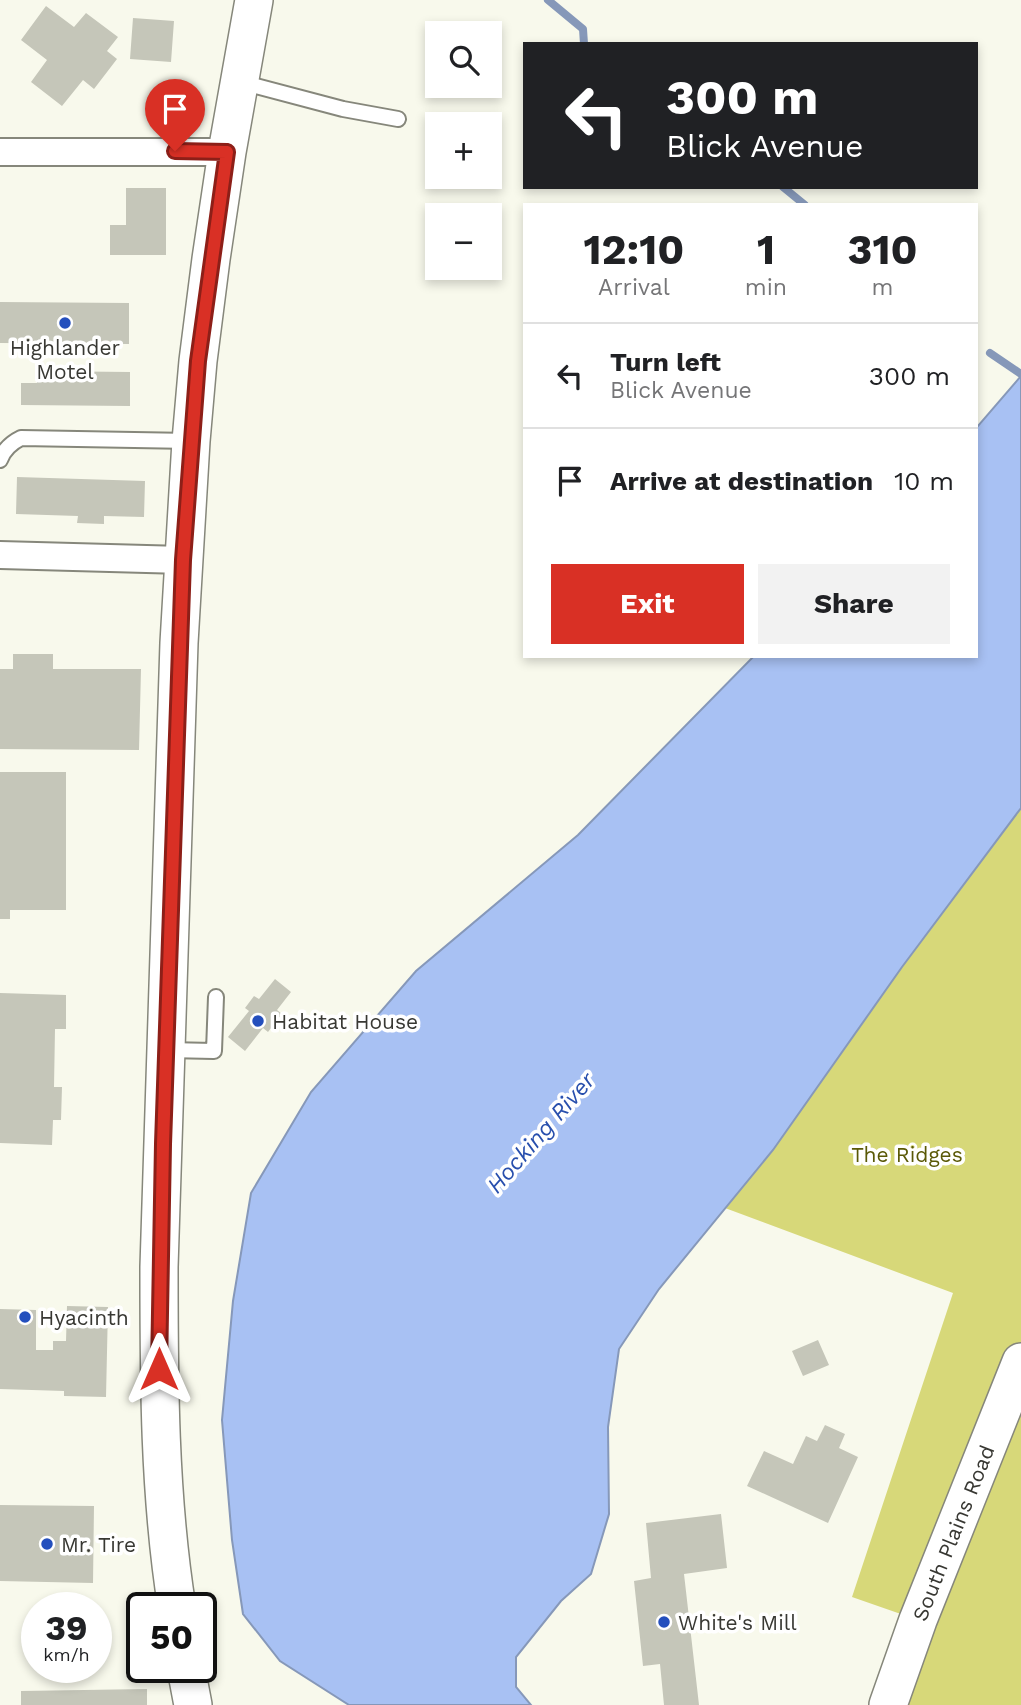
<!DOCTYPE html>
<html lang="en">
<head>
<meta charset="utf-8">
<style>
  :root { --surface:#fff; --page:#f2f2f2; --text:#202124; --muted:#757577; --line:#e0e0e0; --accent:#d93025 }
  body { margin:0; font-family:"Work Sans",sans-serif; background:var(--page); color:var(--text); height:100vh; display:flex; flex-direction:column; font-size:26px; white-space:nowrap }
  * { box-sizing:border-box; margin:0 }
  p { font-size:23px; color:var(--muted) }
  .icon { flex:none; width:38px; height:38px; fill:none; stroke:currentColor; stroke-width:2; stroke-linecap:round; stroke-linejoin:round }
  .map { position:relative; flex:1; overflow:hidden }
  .sheet { position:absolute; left:523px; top:203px; width:455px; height:455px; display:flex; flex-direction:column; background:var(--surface); border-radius:0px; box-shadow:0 4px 10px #0003 }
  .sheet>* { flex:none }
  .hud { position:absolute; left:523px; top:42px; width:455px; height:147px; border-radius:0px; box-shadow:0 4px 10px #0003; background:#202124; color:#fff; overflow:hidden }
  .tools { position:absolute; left:425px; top:21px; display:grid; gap:14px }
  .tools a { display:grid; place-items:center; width:77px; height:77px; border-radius:0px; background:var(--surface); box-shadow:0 4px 10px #0003; font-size:35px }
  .speed { position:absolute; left:21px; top:1592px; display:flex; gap:14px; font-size:35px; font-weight:700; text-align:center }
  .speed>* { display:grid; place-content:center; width:91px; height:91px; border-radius:50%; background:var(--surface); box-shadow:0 4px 10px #0003; line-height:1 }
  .speed small { font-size:18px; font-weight:400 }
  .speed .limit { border:4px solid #111; border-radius:10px; background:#fff; color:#111 }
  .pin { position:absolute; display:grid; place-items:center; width:60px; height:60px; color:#fff; margin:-72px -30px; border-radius:50% 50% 50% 0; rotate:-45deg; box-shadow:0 0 7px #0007 }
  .pin .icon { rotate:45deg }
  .me { position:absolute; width:77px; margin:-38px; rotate:0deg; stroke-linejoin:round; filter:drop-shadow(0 0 5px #0008) }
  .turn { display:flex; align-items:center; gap:24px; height:147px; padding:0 28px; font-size:32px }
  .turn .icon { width:91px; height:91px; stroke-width:2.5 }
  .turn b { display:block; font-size:49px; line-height:60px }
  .eta { display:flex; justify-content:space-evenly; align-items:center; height:119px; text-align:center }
  .eta b { font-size:42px; font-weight:700; line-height:49px }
  .cta { display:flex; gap:14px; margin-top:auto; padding:14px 28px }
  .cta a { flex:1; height:80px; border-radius:0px; background:var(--accent); color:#fff; font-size:28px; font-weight:700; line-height:80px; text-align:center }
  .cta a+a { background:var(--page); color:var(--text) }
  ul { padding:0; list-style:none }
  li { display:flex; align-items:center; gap:21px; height:105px; padding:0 28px; border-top:2px solid var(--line) }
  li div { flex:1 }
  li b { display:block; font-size:26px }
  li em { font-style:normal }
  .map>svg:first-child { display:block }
  .green { fill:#d7d879 }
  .water { fill:#a8c1f3; stroke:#8698b9; stroke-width:2 }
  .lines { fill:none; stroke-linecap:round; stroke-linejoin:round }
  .stream { stroke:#8698b9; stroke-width:8 }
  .building { fill:#c5c6b9 }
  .lane-casing { stroke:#86877b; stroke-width:18 }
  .street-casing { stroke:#86877b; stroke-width:30 }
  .secondary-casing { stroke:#86877b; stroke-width:40 }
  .lane { stroke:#fff; stroke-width:14 }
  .street { stroke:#fff; stroke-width:26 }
  .secondary { stroke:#fff; stroke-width:37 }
  .route-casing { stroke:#8d1f18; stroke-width:18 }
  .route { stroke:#d93025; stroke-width:12 }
  .poi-dot { fill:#244fbd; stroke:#fff; stroke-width:2.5 }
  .labels { text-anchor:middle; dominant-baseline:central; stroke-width:7; stroke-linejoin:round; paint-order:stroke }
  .poi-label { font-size:21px; fill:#383833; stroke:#fff; text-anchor:start }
  .park-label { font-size:21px; fill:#5a5907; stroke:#fff }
  .street-label { font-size:21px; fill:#383833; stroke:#fff }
  .water-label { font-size:23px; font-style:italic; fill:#284fad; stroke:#fff }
</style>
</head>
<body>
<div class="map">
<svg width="1021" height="1705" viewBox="0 0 1021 1705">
  <rect width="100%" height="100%" fill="#f8f9ec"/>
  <path class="green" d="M1021 808V1705H888L918 1620 852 1597 953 1293 725 1208 773 1150 902 966Z"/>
  <path class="water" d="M1021 376V808L902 967 773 1150 659 1289 619 1349 608 1427 609 1514 591 1574 561 1601 516 1657V1687L531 1705H349L280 1661 243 1614 232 1540 222 1420 233 1301 251 1193 311 1092 416 971 578 835 754 656H976L977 427Z"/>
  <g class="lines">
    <path class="stream" d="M548 0 583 29 584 44
      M783 187 805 205
      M990 353 1021 374"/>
  </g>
  <path class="building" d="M46 6 74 27 86 13 118 37 107 51 117 59 94 89 83 80 62 106 31 82 47 60 21 40Z
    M133 18 174 21 171 62 130 59Z
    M126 188H166V255H110V225H126Z
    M0 302 129 303V344L0 343Z
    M37 371 130 372V406L21 405V383H37Z
    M17 477 145 481 144 517 104 516V524L77 523 78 516 16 514Z
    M13 654H53V669H141L139 750 0 749V669H13Z
    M0 772H66V910H10V919H0Z
    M275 979 291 992 277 1010 282 1014 268 1032 263 1028 245 1051 228 1037 249 1011 245 1008 254 996 259 999Z
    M0 993 66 995V1029H55L54 1087H62L61 1120H53L52 1145 0 1143Z
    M67 1306 108 1307 106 1397 64 1396V1391L0 1389V1309L36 1310V1350H53V1341H66Z
    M818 1340 829 1365 803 1376 792 1351Z
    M825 1425 845 1434 839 1448 858 1457 828 1523 747 1486 764 1451 793 1464 806 1436 817 1441Z
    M0 1505 94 1506 93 1583 0 1581Z
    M721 1514 727 1568 684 1574 699 1705H664L660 1664 643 1666 634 1581 651 1578 646 1523Z
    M147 1689V1705H21V1691Z"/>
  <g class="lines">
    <g class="lane-casing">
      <path id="lane" d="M241 82 343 109 398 119
        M0 460C4 449 11 443 21 438L191 441
        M167 1050 214 1051 216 997"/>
    </g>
    <g class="street-casing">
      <path id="street" d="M0 152H227
        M0 555 183 560"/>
    </g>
    <g class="secondary-casing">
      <g id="secondary">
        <path d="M177 1608C159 1495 159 1381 159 1267L179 643 191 441 198 361 211 259 227 152 254 0"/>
        <path d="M186 1668 193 1705"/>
        <path id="s1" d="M888 1705 918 1620 1021 1362"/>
      </g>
    </g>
    <use href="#lane" class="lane"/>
    <use href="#street" class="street"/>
    <use href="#secondary" class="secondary"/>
  </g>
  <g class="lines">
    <g class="route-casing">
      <path id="route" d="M159 1369 163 1144 183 560 198 361 227 152 175 151"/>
    </g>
    <use href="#route" class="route"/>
  </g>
  <g class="poi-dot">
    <circle cx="65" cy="323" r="7"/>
    <circle cx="258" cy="1021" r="7"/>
    <circle cx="25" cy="1317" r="7"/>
    <circle cx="47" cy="1544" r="7"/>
    <circle cx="664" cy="1622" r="7"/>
  </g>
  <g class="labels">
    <g class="poi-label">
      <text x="65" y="347" text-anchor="middle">Highlander<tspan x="65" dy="24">Motel</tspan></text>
      <text x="272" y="1021">Habitat House</text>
      <text x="39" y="1317">Hyacinth</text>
      <text x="61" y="1544">Mr. Tire</text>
      <text x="678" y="1622">White's Mill</text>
    </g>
    <g class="park-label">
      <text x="907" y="1154">The Ridges</text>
    </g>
    <g class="street-label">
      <text stroke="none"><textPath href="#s1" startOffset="184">South Plains Road</textPath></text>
    </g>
    <g class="water-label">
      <text transform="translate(541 1133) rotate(-49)">Hocking River</text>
    </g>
  </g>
</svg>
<div class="tools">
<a><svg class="icon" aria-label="search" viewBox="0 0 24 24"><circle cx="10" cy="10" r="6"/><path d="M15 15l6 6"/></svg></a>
<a>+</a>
<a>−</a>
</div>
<div class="speed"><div>39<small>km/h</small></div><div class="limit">50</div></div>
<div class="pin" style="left:175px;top:151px;background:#d93025"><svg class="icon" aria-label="arrive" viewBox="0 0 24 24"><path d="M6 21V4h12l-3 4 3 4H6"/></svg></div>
<svg class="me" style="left:159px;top:1369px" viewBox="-20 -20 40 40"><path d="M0-17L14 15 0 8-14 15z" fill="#d93025" stroke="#fff" stroke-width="4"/></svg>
<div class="hud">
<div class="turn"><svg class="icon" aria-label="left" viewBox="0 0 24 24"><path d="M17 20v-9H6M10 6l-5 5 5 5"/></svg><div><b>300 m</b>Blick Avenue</div></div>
</div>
<section class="sheet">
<div class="eta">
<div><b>12:10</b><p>Arrival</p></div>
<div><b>1</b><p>min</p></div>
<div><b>310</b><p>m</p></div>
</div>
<ul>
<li><svg class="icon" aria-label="left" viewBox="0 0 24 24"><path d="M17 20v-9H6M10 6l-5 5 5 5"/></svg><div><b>Turn left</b><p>Blick Avenue</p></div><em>300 m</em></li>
<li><svg class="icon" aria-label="arrive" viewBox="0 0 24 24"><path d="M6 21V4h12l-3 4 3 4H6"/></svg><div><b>Arrive at destination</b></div><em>10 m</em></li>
</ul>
<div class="cta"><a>Exit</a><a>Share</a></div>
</section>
</div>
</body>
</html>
